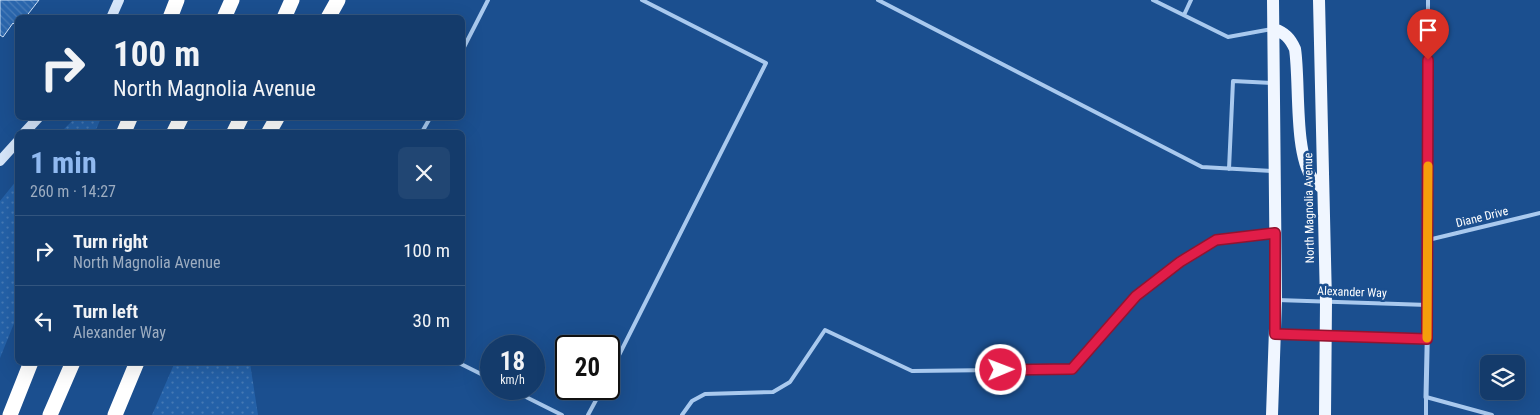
<!DOCTYPE html>
<html lang="en">
<head>
<meta charset="utf-8">
<style>
  :root { --surface:#143b6b; --page:#214673; --text:#f1f3f6; --muted:#9dadc1; --line:#33557e; --accent:#90b9f0 }
  body { margin:0; font-family:"Roboto Condensed",sans-serif; background:var(--page); color:var(--text); height:100vh; display:flex; flex-direction:column; font-size:19px; white-space:nowrap }
  * { box-sizing:border-box; margin:0 }
  p { font-size:16px; color:var(--muted) }
  .icon { flex:none; width:28px; height:28px; fill:none; stroke:currentColor; stroke-width:2; stroke-linecap:round; stroke-linejoin:round }
  .map { position:relative; flex:1; overflow:hidden }
  .drawer { position:absolute; left:15px; top:130px; width:450px; height:235px; display:flex; flex-direction:column; background:var(--surface); border-radius:8px; box-shadow:0 5px 20px #0002,0 0 0 1px var(--line) }
  .drawer>* { flex:none }
  .hud { position:absolute; left:15px; top:15px; width:450px; height:105px; border-radius:8px; box-shadow:0 5px 20px #0002,0 0 0 1px var(--line); background:#143b6b; color:var(--text); overflow:hidden }
  .controls { position:absolute; left:1480px; top:355px; display:grid; gap:10px }
  .controls a { display:grid; place-items:center; width:45px; height:45px; border-radius:8px; background:var(--surface); box-shadow:0 5px 20px #0002,0 0 0 1px var(--line); font-size:25px }
  .speed { position:absolute; left:480px; top:335px; display:flex; gap:10px; font-size:25px; font-weight:700; text-align:center }
  .speed>* { display:grid; place-content:center; width:65px; height:65px; border-radius:50%; background:var(--surface); box-shadow:0 5px 20px #0002,0 0 0 1px var(--line); line-height:1 }
  .speed small { font-size:12px; font-weight:400 }
  .speed .limit { border:2px solid #111; border-radius:8px; background:#fff; color:#111 }
  .pin { position:absolute; display:grid; place-items:center; width:42px; height:42px; color:#fff; margin:-51px -21px; border-radius:50% 50% 50% 0; rotate:-45deg; box-shadow:0 0 5px #0007 }
  .pin .icon { rotate:45deg }
  .me { position:absolute; width:55px; margin:-28px; rotate:89deg; stroke-linejoin:round; filter:drop-shadow(0 0 4px #0008) }
  .turn { display:flex; align-items:center; gap:18px; height:105px; padding:0 15px; font-size:22px }
  .turn .icon { width:65px; height:65px; stroke-width:2.5 }
  .turn b { display:block; font-size:35px; line-height:42px }
  .round { display:grid; place-items:center; flex:none; width:52px; height:52px; border-radius:8px; background:var(--page) }
  .overview { display:flex; align-items:center; justify-content:space-between; height:85px; padding:0 15px }
  h1 { font-size:30px; font-weight:700; line-height:38px; color:var(--accent) }
  ul { padding:0; list-style:none }
  li { display:flex; align-items:center; gap:15px; height:70px; padding:0 15px; border-top:1px solid var(--line) }
  li div { flex:1 }
  li b { display:block; font-size:19px }
  li em { font-style:normal }
  .map>svg:first-child { display:block }
  .grass { fill:url(#grass-dots) }
  .building { fill:url(#building-back-hatch); stroke:#cfe3fa }
  .lines { fill:none; stroke-linecap:round; stroke-linejoin:round }
  .lane { stroke:#a9c9ee; stroke-width:4 }
  .street { stroke:#a9c9ee; stroke-width:5 }
  .secondary { stroke:#d6e6fa; stroke-width:10 }
  .primary { stroke:#f0f6ff; stroke-width:12 }
  .highway { stroke:#fff; stroke-width:15 }
  .route-casing { stroke:#92132f; stroke-width:12 }
  .route { stroke:#e11d48; stroke-width:9 }
  .slow { stroke:#f59e0b; stroke-width:9 }
  .labels { text-anchor:middle; dominant-baseline:central; stroke-width:5; stroke-linejoin:round; paint-order:stroke }
  .street-label { font-size:12px; fill:#fff; stroke:#1b4f8f }
</style>
</head>
<body>
<div class="map">
<svg width="1540" height="415" viewBox="0 0 1540 415">
  <defs>
    <pattern id="grass-dots" width="8" height="8" patternUnits="userSpaceOnUse" patternTransform="scale(1.25)"><rect width="8" height="8" fill="#2461a8"/><path d="M2 2h.1M6 6h.1" fill="none" stroke="#4579b5" stroke-width="1.8" stroke-linecap="round"/></pattern>
    <pattern id="building-back-hatch" width="6" height="6" patternUnits="userSpaceOnUse" patternTransform="scale(1.25)"><rect width="6" height="6" fill="#2a66ad"/><path d="M-1 5l2 2M0 0l6 6M5-1l2 2" fill="none" stroke="#4a7db9"/></pattern>
  </defs>
  <rect width="100%" height="100%" fill="#1b4f8f"/>
  <path class="grass" d="M75 118H101L95 132H61Z
    M17 180V316L0 358V201Z
    M175 362 250 363 258 415H152Z"/>
  <path class="building" d="M0 0H39L25 18H18V27L13 23 3 37 0 35Z"/>
  <g class="lines">
    <path class="lane" d="M878 0 1202 167 1272 171
      M1153 0 1228 37 1272 29
      M1184 15 1191 0
      M462 51 488 0
      M422 132 430 118
      M1229 169 1233 81 1272 83
      M1428 240 1540 213
      M1277 300 1428 305V0
      M1277 334 1427 339
      M457 362 491 379
      M609 375 766 63 642 0
      M510 389 562 415
      M588 415 602 389
      M682 415 692 401 705 394 773 392 790 382 825 330 912 371 1072 369 1136 296 1179 262 1216 240 1273 233
      M1426 415V397L1492 415"/>
    <path class="street" d="M1426 397 1428 305"/>
    <path class="secondary" d="M111 18 119 0
      M25 132 38 118
      M0 161 18 141"/>
    <path class="primary" d="M1319 0 1326 302 1325 415
      M1274 29C1285 33 1290 38 1295 49 1300 81 1294 152 1312 178 1315 182 1319 185 1323 189
      M1272 415 1276 300 1273 0"/>
    <path class="highway" d="M170 18 177 0
      M224 18 232 0
      M284 18 292 0
      M328 18 338 0
      M124 132 130 118
      M174 132 181 118
      M234 132 241 118
      M269 132 277 118
      M10 415 31 362
      M50 415 73 362
      M115 415 137 362"/>
  </g>
  <g class="lines">
    <g class="route-casing">
      <path id="route" d="M1001 370 1072 369 1136 296 1180 262 1216 240 1275 233V334L1427 339 1428 60"/>
    </g>
    <use href="#route" class="route"/>
    <path class="slow" d="M1427 338 1428 166"/>
  </g>
  <g class="labels">
    <g class="street-label">
      <text transform="translate(1309 208) rotate(-91)">North Magnolia Avenue</text>
      <text transform="translate(1482 217) rotate(-14)">Diane Drive</text>
      <text transform="translate(1352 292) rotate(2)">Alexander Way</text>
    </g>
  </g>
</svg>
<div class="controls">
<a><svg class="icon" aria-label="layers" viewBox="0 0 24 24"><path d="M12 4l9 5-9 5-9-5zM3 14l9 5 9-5"/></svg></a>
</div>
<div class="speed"><div>18<small>km/h</small></div><div class="limit">20</div></div>
<div class="pin" style="left:1428px;top:60px;background:#d93025"><svg class="icon" aria-label="arrive" viewBox="0 0 24 24"><path d="M6 21V4h12l-3 4 3 4H6"/></svg></div>
<svg class="me" style="left:1001px;top:370px" viewBox="-20 -20 40 40"><circle r="17" fill="#e11d48" stroke="#fff" stroke-width="3"/><path d="M0-11L8 9 0 5-8 9z" fill="#fff"/></svg>
<div class="hud">
<div class="turn"><svg class="icon" aria-label="right" viewBox="0 0 24 24"><path d="M7 20v-9h11M14 6l5 5-5 5"/></svg><div><b>100 m</b>North Magnolia Avenue</div></div>
</div>
<section class="drawer">
<div class="overview"><div><h1>1 min</h1><p>260 m · 14:27</p></div><a class="round"><svg class="icon" aria-label="close" viewBox="0 0 24 24"><path d="M6 6l12 12M18 6L6 18"/></svg></a></div>
<ul>
<li><svg class="icon" aria-label="right" viewBox="0 0 24 24"><path d="M7 20v-9h11M14 6l5 5-5 5"/></svg><div><b>Turn right</b><p>North Magnolia Avenue</p></div><em>100 m</em></li>
<li><svg class="icon" aria-label="left" viewBox="0 0 24 24"><path d="M17 20v-9H6M10 6l-5 5 5 5"/></svg><div><b>Turn left</b><p>Alexander Way</p></div><em>30 m</em></li>
</ul>
</section>
</div>
</body>
</html>
